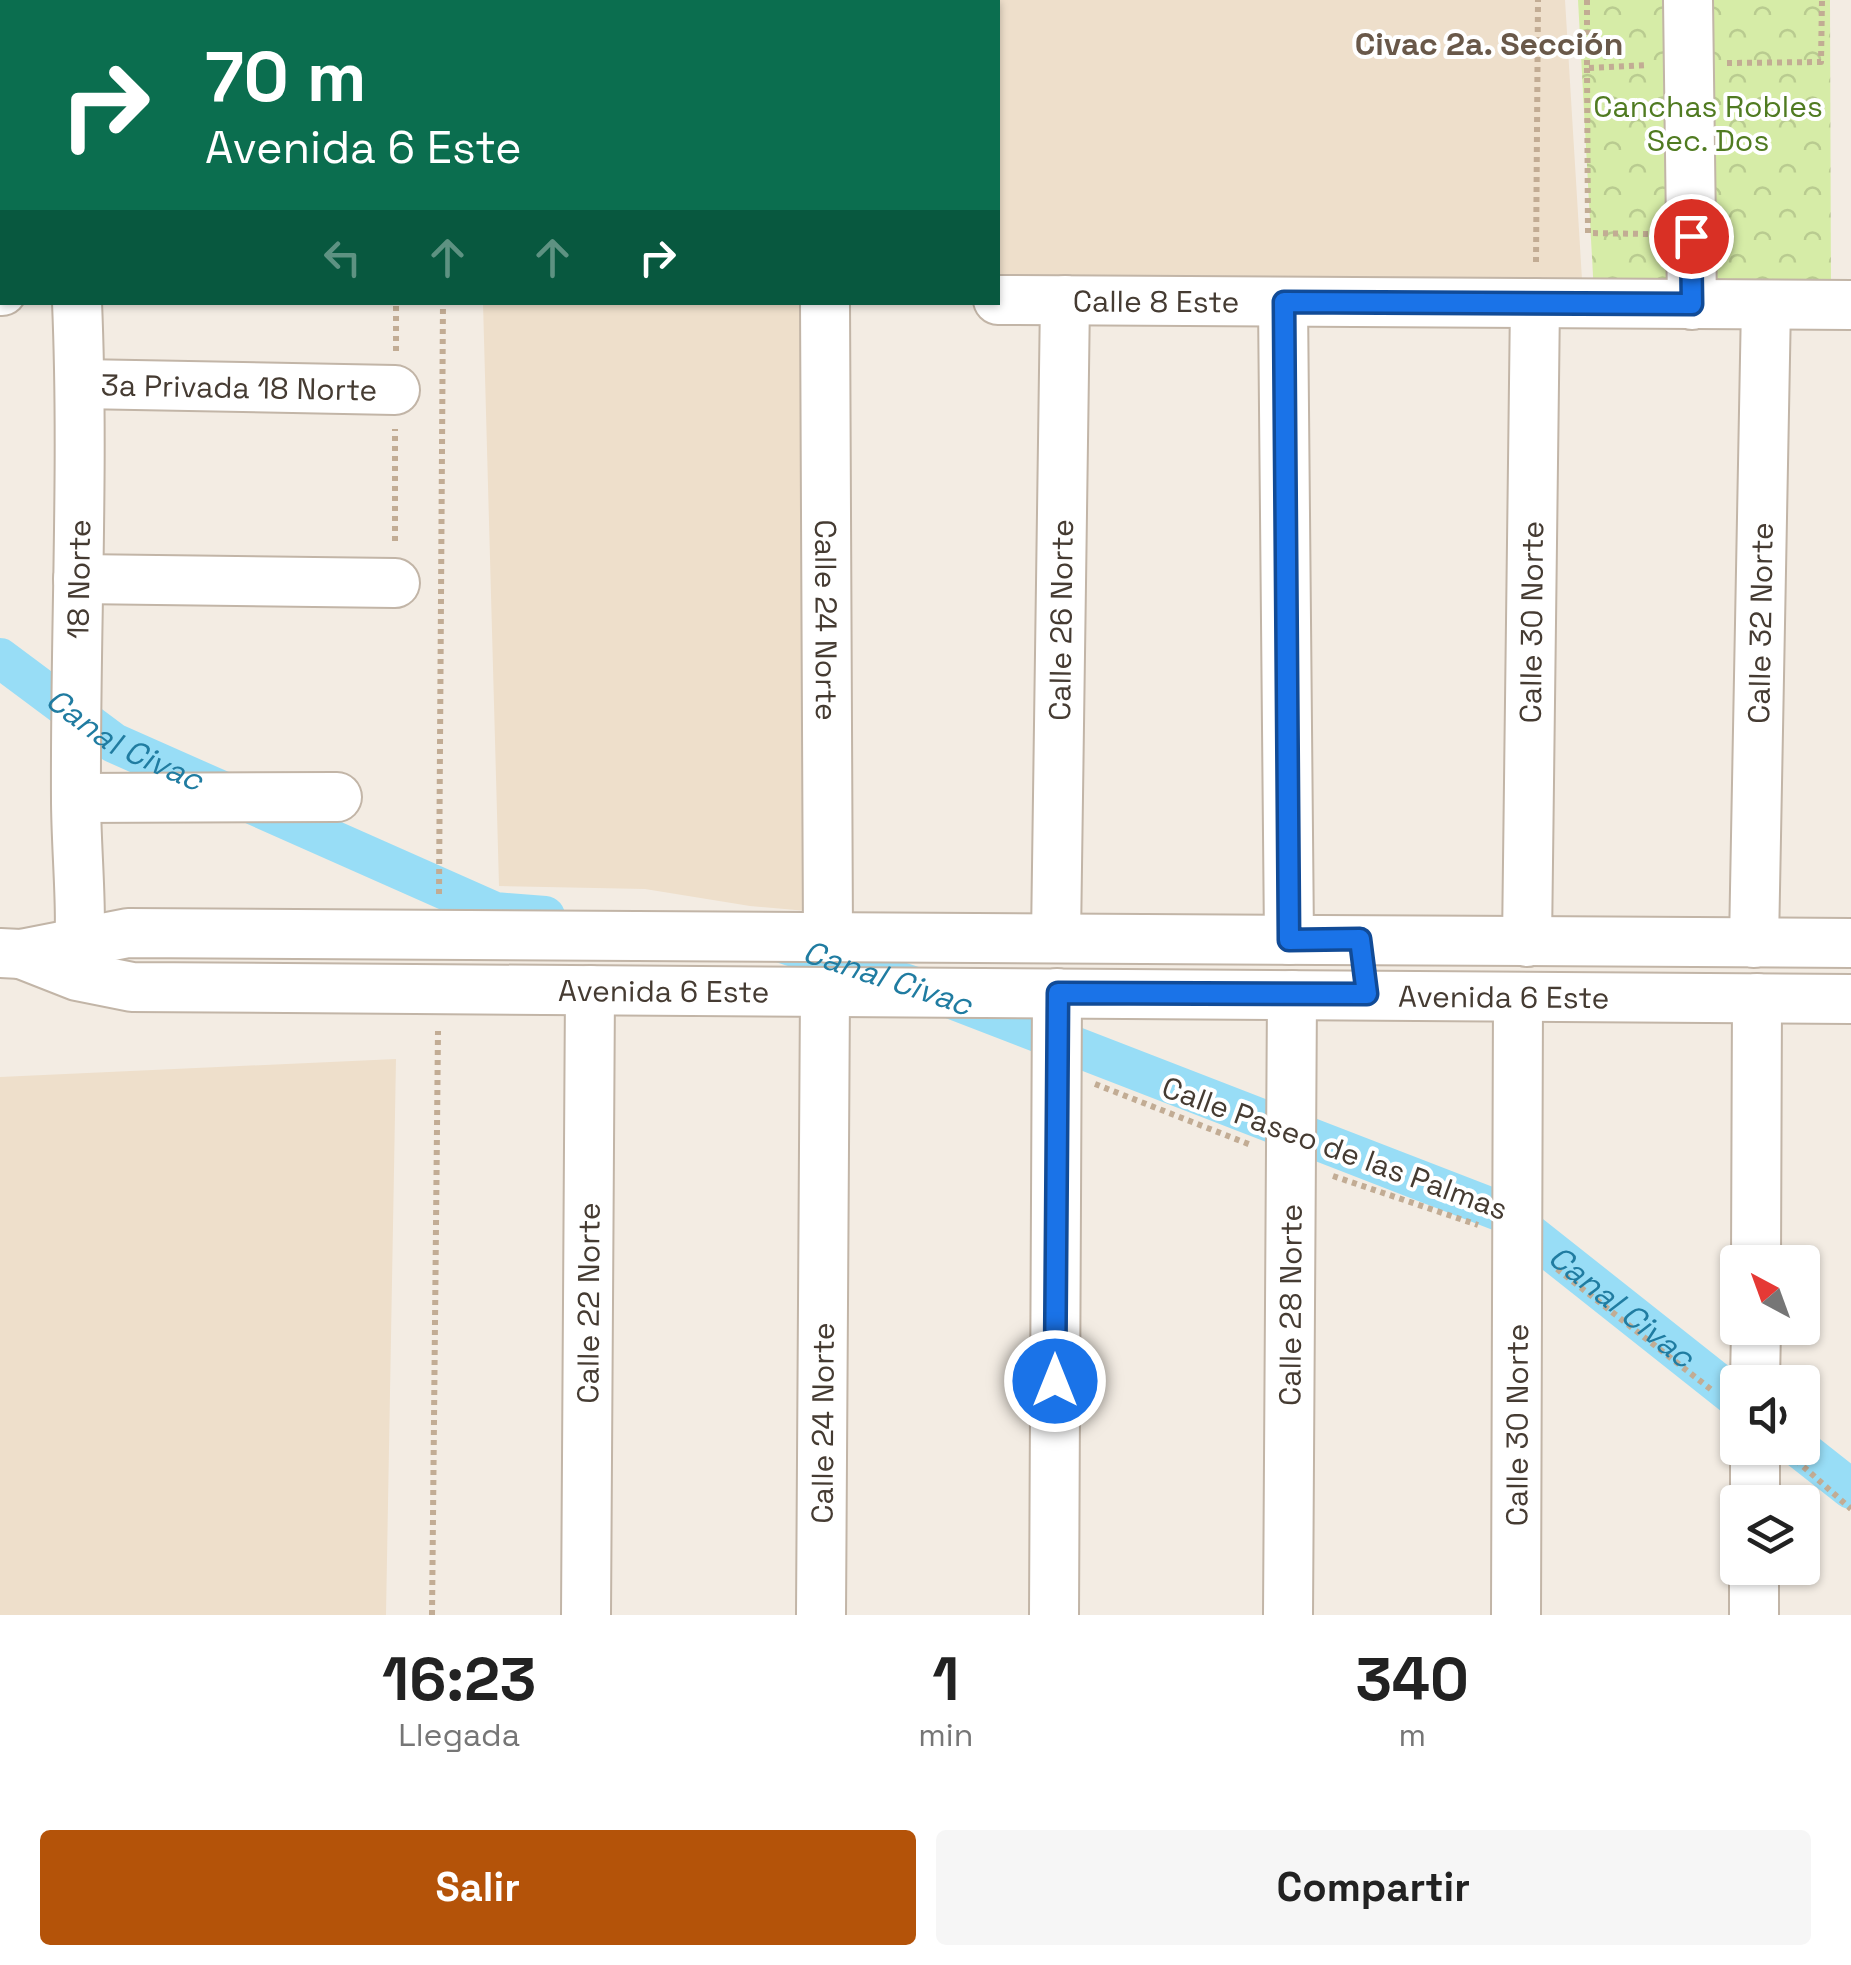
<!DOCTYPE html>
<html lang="es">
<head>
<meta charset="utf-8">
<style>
  :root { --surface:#fff; --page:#f6f6f6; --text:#222; --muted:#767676; --accent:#b45309 }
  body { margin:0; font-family:"Space Grotesk",sans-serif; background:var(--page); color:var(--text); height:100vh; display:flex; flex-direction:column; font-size:38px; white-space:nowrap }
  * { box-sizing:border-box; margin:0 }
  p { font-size:32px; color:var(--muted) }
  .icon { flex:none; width:55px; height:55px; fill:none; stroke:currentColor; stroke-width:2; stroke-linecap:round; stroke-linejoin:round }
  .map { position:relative; height:1615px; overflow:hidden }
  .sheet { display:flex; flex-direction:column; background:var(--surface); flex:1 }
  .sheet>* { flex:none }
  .top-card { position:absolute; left:0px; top:0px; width:1000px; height:305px; box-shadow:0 2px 8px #0004; background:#0b6e4f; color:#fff; overflow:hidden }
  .needle { width:65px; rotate:319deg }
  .fabs { position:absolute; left:1720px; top:1245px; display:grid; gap:20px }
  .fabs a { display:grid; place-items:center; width:100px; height:100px; border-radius:10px; background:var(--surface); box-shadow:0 2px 8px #0004; font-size:50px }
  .pin { position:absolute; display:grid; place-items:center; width:85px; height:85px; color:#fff; margin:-42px; border:5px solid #fff; border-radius:50%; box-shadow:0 2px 10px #0007 }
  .me { position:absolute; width:110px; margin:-55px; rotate:0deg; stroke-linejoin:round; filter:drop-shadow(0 0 8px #0008) }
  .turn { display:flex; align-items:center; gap:35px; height:210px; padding:0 40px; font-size:45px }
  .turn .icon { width:130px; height:130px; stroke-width:2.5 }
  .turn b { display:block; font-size:70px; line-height:85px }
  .lanes { display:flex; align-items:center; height:95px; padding:0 40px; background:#0003; justify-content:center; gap:50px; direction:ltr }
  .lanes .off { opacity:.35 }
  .eta { display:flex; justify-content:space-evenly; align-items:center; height:170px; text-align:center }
  .eta b { font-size:60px; font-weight:800; line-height:70px }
  .primary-button { display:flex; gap:20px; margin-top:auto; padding:20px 40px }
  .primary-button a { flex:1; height:115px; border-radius:10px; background:var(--accent); color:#fff; font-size:40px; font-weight:800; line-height:115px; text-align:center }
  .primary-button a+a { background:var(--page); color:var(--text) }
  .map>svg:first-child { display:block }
  .education { fill:#eedfcb }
  .forest { fill:url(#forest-crowns) }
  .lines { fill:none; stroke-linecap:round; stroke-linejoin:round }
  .canal { stroke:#98ddf6; stroke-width:40 }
  .minor-casing { stroke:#c2b5a7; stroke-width:52 }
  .path { stroke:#c2ac94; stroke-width:6; stroke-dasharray:5 5; stroke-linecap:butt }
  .minor { stroke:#fff; stroke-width:48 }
  .route-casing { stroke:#114b97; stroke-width:25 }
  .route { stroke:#1a73e8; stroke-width:18 }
  .labels { text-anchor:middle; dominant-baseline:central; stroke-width:8; stroke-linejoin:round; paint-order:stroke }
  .park-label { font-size:30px; fill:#507b21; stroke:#fff }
  .street-label { font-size:30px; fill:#453b32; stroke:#fff }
  .neighbourhood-label { font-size:32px; font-weight:bold; fill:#695849; stroke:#fff }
  .water-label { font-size:32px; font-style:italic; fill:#207ca1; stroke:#fff }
</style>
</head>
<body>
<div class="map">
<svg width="1851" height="1615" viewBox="0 0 1851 1615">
  <defs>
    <pattern id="forest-crowns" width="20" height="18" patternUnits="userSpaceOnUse" patternTransform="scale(2.5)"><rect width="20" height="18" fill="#d6eca7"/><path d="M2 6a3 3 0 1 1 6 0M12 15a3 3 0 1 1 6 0" fill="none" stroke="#b9cb90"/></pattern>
  </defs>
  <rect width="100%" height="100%" fill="#f3ece3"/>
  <path class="education" d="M478 0H804V2H478Z
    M860 0H1565L1583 296 998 281V2H860Z
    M483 303H805L807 911 750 906 645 889 499 886Z
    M396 1059 386 1615H0V1077Z"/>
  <path class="forest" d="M1578 0H1830L1831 294H1594Z"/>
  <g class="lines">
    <g class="canal">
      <path id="s1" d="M0 658 114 743 495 912 545 916"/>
      <path id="s2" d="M785 944 952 999 1502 1212 1738 1399"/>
      <path d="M1799 1448 1851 1489"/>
    </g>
    <g class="minor-casing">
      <g id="minor">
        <path d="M825 0V2"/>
        <path d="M1688 0 1692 305"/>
        <path d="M85 2V0"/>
        <path d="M0 291H2"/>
        <path id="s3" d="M998 300 1851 305"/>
        <path id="s4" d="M825 302 828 938"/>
        <path d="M1283 302 1289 940"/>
        <path id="s5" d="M81 384 395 390"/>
        <path d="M78 579 395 583"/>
        <path d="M76 798 337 797"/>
        <path id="s6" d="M1056 938 1065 300"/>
        <path id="s7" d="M1527 942 1535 303"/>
        <path id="s8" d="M1754 943 1766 305"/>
        <path d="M0 953 21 954 128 933 1851 943"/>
        <path id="s9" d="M21 954 77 976 132 987 1851 999"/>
        <path id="s10" d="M77 974C84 915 76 857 76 798 75 633 84 468 77 302"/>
        <path d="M1756 1262 1757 998"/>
        <path d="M1755 1382 1756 1328"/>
        <path d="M1755 1502V1448"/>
        <path id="s11" d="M586 1615 590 990"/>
        <path id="s12" d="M821 1615 825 992"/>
        <path d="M1054 1615 1057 993"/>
        <path id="s13" d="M1288 1615 1292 995"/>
        <path id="s14" d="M1516 1615 1518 997"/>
        <path d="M1754 1615V1568"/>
      </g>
    </g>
    <path class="path" d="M1587 0V68L1648 65
      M397 2V0
      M446 2V0
      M1727 63 1821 62 1822 0
      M1587 68 1588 233 1649 234
      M1536 262 1538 0
      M396 351V302
      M395 541V429
      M439 894 443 302
      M1095 1084 1251 1145
      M1333 1176 1478 1225
      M1557 1269 1713 1391
      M1796 1460 1851 1509
      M432 1615 438 1031"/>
    <use href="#minor" class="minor"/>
  </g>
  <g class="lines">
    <g class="route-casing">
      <path id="route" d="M1055 1381 1058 993 1367 994 1360 939 1289 940 1284 302 1692 304 1691 236"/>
    </g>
    <use href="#route" class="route"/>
  </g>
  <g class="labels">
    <g class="park-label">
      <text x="1708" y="106">Canchas Robles<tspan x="1708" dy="34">Sec. Dos</tspan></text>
    </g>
    <g class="street-label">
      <text stroke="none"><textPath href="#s3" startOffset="158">Calle 8 Este</textPath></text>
      <text stroke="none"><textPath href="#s5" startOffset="158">3a Privada 18 Norte</textPath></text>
      <text stroke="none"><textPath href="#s10" startOffset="395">18 Norte</textPath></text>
      <text stroke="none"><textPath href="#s6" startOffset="318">Calle 26 Norte</textPath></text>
      <text stroke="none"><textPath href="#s4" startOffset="318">Calle 24 Norte</textPath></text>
      <text stroke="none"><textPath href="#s7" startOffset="320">Calle 30 Norte</textPath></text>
      <text stroke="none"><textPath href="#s8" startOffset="320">Calle 32 Norte</textPath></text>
      <text stroke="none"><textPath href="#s9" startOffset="648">Avenida 6 Este</textPath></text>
      <text stroke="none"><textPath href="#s9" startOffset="1488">Avenida 6 Este</textPath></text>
      <text transform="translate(1335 1148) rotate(20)">Calle Paseo de las Palmas</text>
      <text stroke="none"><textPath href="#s11" startOffset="312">Calle 22 Norte</textPath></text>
      <text stroke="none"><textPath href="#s13" startOffset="310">Calle 28 Norte</textPath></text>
      <text stroke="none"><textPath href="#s12" startOffset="192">Calle 24 Norte</textPath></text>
      <text stroke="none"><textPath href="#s14" startOffset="190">Calle 30 Norte</textPath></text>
    </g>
    <g class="neighbourhood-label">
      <text x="1489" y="44">Civac 2a. Sección</text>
    </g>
    <g class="water-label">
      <text stroke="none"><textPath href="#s1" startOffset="150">Canal Civac</textPath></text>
      <text stroke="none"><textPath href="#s2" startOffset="108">Canal Civac</textPath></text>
      <text stroke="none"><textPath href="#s2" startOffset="918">Canal Civac</textPath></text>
    </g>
  </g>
</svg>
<div class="fabs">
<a><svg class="needle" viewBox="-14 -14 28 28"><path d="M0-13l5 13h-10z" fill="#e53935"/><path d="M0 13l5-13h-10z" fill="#767676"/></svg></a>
<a><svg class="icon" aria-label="sound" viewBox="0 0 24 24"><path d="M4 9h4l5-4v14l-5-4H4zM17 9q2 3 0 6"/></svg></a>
<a><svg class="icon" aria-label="layers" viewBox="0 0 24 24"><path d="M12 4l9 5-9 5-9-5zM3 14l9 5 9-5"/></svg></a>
</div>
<div class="pin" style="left:1691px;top:236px;background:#d93025"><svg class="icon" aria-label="arrive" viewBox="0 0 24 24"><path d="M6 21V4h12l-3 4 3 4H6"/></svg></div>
<svg class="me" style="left:1055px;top:1381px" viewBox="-20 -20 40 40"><circle r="17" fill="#1a73e8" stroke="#fff" stroke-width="3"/><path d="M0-11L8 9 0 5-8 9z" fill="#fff"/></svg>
<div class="top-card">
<div class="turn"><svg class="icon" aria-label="right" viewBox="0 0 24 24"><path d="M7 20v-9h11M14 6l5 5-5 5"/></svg><div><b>70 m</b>Avenida 6 Este</div></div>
<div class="lanes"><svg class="icon off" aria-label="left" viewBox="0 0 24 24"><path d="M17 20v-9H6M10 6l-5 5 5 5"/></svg><svg class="icon off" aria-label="ahead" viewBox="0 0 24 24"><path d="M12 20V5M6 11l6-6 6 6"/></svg><svg class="icon off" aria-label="ahead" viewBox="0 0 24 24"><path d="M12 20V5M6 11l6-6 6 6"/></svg><svg class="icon" aria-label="right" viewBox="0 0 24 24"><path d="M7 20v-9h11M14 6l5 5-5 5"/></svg></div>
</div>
</div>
<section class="sheet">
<div class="eta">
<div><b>16:23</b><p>Llegada</p></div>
<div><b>1</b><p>min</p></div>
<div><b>340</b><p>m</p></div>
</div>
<div class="primary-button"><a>Salir</a><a>Compartir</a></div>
</section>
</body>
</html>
